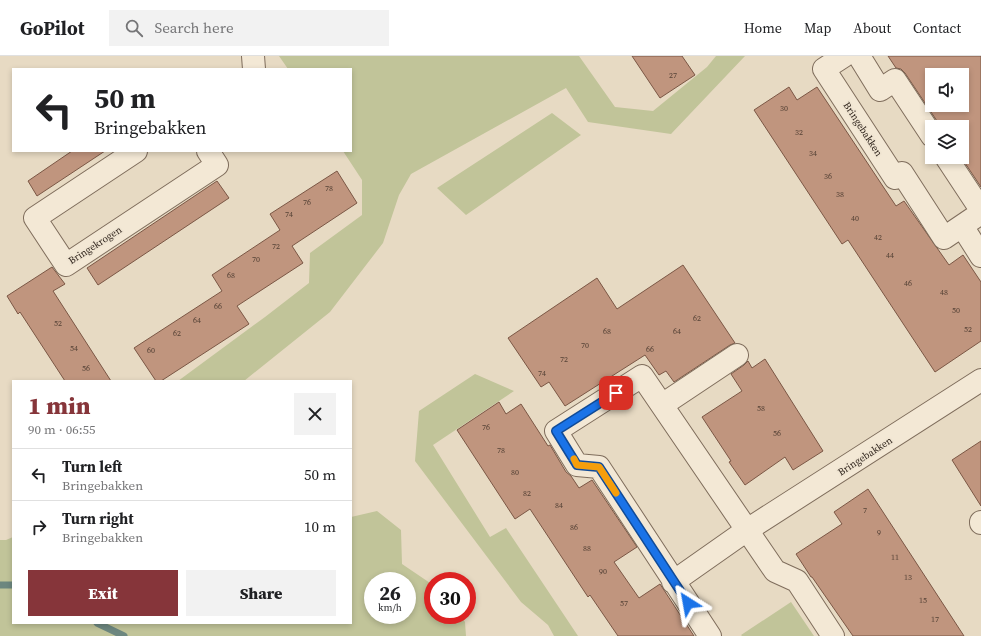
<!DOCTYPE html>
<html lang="en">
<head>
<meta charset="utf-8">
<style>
  :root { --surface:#fff; --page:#f2f2f2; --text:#202124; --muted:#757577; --line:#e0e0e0; --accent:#86353a }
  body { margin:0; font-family:"Source Serif 4",serif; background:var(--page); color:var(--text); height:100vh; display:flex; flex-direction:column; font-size:15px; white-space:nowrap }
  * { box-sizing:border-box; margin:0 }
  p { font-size:13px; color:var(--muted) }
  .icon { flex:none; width:22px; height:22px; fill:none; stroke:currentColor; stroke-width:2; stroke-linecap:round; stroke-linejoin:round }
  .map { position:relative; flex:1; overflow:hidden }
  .side { position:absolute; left:12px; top:324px; width:340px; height:244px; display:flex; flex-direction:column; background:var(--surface); border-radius:0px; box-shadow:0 2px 6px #0003 }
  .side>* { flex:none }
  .hud { position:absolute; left:12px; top:12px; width:340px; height:84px; border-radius:0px; box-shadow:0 2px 6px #0003; background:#fff; color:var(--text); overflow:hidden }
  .controls { position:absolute; left:925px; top:12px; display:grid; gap:8px }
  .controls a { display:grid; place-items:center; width:44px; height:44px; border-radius:0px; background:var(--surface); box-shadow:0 2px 6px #0003; font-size:20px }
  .speed { position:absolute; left:364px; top:516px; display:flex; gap:8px; font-size:20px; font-weight:700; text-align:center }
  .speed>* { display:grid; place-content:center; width:52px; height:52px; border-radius:50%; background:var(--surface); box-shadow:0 2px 6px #0003; line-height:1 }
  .speed small { font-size:10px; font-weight:400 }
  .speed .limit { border:6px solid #d22; background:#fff; color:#111 }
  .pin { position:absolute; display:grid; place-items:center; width:34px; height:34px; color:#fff; margin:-17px; border-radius:8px; box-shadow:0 2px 6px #0006 }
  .me { position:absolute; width:44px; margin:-22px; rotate:326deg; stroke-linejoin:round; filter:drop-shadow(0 0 3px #0008) }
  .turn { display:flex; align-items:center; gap:14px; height:84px; padding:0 16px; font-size:18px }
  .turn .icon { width:52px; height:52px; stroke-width:2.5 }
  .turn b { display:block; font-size:28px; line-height:34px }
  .round { display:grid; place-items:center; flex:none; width:42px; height:42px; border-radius:0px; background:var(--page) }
  .head { display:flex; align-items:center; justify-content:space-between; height:68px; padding:0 16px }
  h1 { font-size:24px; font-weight:800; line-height:30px; color:var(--accent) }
  .cta { display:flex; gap:8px; margin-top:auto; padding:8px 16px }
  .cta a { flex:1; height:46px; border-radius:0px; background:var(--accent); color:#fff; font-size:16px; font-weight:800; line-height:46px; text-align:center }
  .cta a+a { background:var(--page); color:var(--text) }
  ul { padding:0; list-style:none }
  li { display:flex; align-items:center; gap:12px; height:52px; padding:0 16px; border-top:1px solid var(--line) }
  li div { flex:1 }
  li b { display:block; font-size:15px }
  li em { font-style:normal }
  header { display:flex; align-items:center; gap:24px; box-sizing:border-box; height:56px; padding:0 20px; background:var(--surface); border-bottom:1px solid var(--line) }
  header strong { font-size:19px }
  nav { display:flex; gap:22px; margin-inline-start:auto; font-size:14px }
  .search { width:280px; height:36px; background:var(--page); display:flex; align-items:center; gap:10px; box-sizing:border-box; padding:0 14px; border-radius:0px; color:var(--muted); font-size:15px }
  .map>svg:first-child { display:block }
  .green { fill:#c1c499; fill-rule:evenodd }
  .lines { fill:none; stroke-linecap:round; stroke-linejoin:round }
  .stream { stroke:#6d877f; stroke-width:7 }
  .building { fill:#c0957e; stroke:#7b5745; fill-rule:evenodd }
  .minor-casing { stroke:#7f6d5c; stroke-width:24 }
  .minor { stroke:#f3e8d5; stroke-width:22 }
  .route-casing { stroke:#114b97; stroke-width:10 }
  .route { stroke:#1a73e8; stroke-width:7 }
  .slow { stroke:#f59e0b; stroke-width:7 }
  .labels { text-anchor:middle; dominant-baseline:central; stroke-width:3.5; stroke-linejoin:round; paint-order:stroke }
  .number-label { font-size:8px; fill:#554236 }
  .street-label { font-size:10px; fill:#31261e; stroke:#f0e5d2 }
</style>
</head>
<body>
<header>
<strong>GoPilot</strong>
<div class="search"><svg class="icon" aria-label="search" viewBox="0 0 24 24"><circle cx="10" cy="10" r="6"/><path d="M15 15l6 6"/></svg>Search here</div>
<nav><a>Home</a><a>Map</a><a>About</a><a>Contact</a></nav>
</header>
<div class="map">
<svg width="981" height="580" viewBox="0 0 981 580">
  <rect width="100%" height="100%" fill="#e7dac3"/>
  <path class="green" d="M279 0H579L615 51 653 55 707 11 716 0H745L671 78 588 66 566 32 411 118 399 139 383 187 330 256 244 325H178L265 261 309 227 310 197 362 159V124L343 95H351V13H288Z
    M552 57 581 79 466 159 437 132Z
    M475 318 514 335 433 389 490 481 506 472 578 580H554L548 569 521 546 415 405 419 355Z
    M377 455 401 474 402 508 433 529V559H460L465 566 466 580H0V484H6L13 481V567H351V461ZM373 525H407V559H373Z
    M791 546 814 580H742L741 579Z"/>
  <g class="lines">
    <path class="stream" d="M0 529H13
      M97 567 124 580"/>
  </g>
  <path class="building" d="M632 0H682L695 19 660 42Z
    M888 0H981V131L961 101H962V71H941L905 17 901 13 896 12ZM932 19H962V49H932Z
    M789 31 797 44 817 31 896 150 904 145 949 209 963 199 981 226V285L935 316 848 184 842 188 754 54Z
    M72 95H105L37 140 28 125Z
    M337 115 357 147 292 190 303 207 237 250 249 268 161 325H156L134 292 222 235 212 219 280 174 270 158Z
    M217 125 229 142 98 229 87 212Z
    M683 209 735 287 730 289 674 326 666 315 659 319 645 299 565 350 549 326 541 331 508 282 597 222 617 253Z
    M52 211 65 228 53 235 111 325H65L20 256 18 258 7 240Z
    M765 303 823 395 793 414 785 401 745 429 729 406 731 405 702 361 742 335 731 318 744 309 748 305 752 312Z
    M499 346 506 358 521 348 548 390 550 389 566 416 571 420 579 432 592 424 637 491 614 506 639 542 660 528 694 580H618L590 539 588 541 530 453 515 463 457 374Z
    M981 385V450L952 404Z
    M868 433 964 580H853L812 521H811L796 498 842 468 834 456Z"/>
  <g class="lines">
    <g class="minor-casing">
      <path id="minor" d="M253 0 254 13
        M844 0 824 13 895 122 902 117 944 182 981 157
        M859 0 880 34 895 24 932 80
        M136 95 35 162 66 209 217 109 208 95
        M946 101 981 154
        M962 170 981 200
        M662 349 737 299
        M981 467V466
        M673 526 747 474 981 324
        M710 580 599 411 577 409 556 375 642 320 775 515 797 525 833 580"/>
    </g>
    <use href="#minor" class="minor"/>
  </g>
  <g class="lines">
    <g class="route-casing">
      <path id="route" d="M616 337 556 375 577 409 599 411 688 547"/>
    </g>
    <use href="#route" class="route"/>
    <path class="slow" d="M574 403 577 409 599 411 616 437"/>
  </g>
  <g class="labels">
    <g class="number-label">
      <text x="673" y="19">27</text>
      <text x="784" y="52">30</text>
      <text x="799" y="76">32</text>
      <text x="813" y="97">34</text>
      <text x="828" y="120">36</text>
      <text x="329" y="132">78</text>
      <text x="840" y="138">38</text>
      <text x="307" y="146">76</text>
      <text x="289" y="158">74</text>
      <text x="855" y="162">40</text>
      <text x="878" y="181">42</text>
      <text x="276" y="190">72</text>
      <text x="890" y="199">44</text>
      <text x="256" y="203">70</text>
      <text x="231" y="219">68</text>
      <text x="908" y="227">46</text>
      <text x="944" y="236">48</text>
      <text x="218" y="250">66</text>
      <text x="956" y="254">50</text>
      <text x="697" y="262">62</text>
      <text x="197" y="264">64</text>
      <text x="58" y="267">52</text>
      <text x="968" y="273">52</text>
      <text x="607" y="275">68</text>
      <text x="677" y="275">64</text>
      <text x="177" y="277">62</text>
      <text x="585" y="289">70</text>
      <text x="74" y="292">54</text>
      <text x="650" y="293">66</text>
      <text x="151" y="294">60</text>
      <text x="564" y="303">72</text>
      <text x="86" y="312">56</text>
      <text x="542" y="317">74</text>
      <text x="761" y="352">58</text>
      <text x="486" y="371">76</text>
      <text x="777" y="377">56</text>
      <text x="501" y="394">78</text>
      <text x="515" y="416">80</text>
      <text x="527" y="437">82</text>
      <text x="559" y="449">84</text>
      <text x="865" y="454">7</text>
      <text x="574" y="471">86</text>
      <text x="879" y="476">9</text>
      <text x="587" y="492">88</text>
      <text x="895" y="501">11</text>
      <text x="603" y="515">90</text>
      <text x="908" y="521">13</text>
      <text x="923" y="544">15</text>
      <text x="624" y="547">57</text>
      <text x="935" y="563">17</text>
    </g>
    <g class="street-label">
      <text transform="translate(863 73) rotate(57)">Bringebakken</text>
      <text transform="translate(95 189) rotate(-33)">Bringekrogen</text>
      <text transform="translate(865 400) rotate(-33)">Bringebakken</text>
    </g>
  </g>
</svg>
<div class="controls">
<a><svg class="icon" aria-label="sound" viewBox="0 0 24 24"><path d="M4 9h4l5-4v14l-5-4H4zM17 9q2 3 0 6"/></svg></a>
<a><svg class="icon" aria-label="layers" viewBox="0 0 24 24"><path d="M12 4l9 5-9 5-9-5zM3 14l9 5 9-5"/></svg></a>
</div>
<div class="speed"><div>26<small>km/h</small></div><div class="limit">30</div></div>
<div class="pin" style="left:616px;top:337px;background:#d93025"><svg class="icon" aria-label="arrive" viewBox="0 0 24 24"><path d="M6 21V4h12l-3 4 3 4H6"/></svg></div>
<svg class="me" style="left:688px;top:547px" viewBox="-20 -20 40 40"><path d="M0-17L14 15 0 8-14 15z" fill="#1a73e8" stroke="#fff" stroke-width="4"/></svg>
<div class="hud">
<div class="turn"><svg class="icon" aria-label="left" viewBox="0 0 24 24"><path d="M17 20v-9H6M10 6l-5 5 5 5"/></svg><div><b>50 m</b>Bringebakken</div></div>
</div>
<section class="side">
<div class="head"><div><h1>1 min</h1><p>90 m · 06:55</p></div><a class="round"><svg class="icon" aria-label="close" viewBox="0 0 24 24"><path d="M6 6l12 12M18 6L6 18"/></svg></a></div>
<ul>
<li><svg class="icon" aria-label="left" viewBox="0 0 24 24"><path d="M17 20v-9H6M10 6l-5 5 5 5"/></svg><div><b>Turn left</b><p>Bringebakken</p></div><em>50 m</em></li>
<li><svg class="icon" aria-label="right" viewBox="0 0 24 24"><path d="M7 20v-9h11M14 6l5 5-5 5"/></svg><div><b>Turn right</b><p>Bringebakken</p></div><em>10 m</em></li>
</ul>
<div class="cta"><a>Exit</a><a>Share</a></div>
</section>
</div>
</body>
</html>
